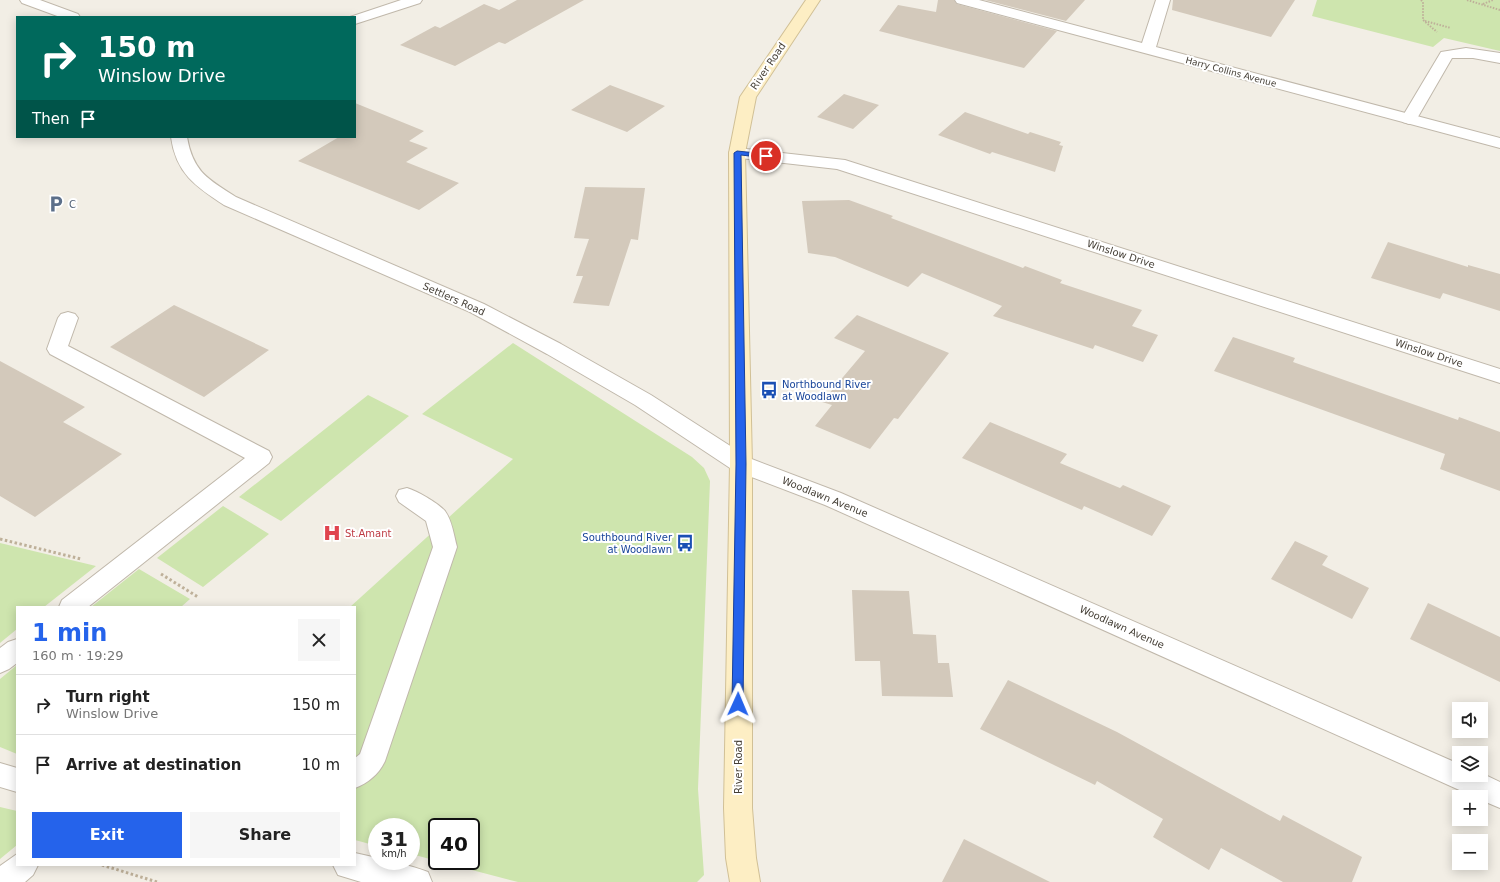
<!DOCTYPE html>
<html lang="en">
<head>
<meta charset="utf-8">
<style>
  :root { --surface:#fff; --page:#f6f6f6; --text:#222; --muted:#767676; --line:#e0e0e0; --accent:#2563eb }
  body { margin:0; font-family:"DejaVu Sans",sans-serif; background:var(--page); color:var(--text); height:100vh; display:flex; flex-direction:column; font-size:15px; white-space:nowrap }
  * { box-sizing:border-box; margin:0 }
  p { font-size:13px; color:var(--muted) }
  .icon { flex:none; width:22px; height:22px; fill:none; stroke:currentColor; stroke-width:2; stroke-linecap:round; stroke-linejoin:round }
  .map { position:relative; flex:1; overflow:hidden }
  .panel { position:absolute; left:16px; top:606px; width:340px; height:260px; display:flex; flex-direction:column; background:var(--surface); border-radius:0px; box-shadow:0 2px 10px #0003 }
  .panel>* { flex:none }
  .top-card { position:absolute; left:16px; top:16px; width:340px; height:122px; border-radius:0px; box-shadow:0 2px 10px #0003; background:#00695c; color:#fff; overflow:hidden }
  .controls { position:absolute; left:1452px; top:702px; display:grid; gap:8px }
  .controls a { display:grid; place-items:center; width:36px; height:36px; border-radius:0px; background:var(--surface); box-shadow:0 2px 10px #0003; font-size:20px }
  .speed { position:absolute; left:368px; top:818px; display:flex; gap:8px; font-size:20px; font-weight:700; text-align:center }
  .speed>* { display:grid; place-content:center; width:52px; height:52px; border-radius:50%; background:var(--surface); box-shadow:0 2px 10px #0003; line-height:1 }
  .speed small { font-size:10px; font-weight:400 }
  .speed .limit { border:2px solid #111; border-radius:6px; background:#fff; color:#111 }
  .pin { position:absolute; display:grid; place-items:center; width:34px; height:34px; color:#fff; margin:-17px; border:2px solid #fff; border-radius:50%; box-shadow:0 1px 4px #0007 }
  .me { position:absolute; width:44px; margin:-22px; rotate:1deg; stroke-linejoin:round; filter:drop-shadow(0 0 3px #0008) }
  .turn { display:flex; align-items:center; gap:14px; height:84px; padding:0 16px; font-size:18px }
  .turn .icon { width:52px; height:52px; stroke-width:2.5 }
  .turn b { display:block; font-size:28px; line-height:34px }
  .then { display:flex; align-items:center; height:38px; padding:0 16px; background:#0003; gap:8px; font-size:15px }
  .round { display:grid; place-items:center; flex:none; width:42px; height:42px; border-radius:0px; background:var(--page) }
  .head { display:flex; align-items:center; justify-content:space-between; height:68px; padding:0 16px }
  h1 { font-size:24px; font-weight:700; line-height:30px; color:var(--accent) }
  .button { display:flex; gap:8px; margin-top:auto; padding:8px 16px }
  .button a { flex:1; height:46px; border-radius:0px; background:var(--accent); color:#fff; font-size:16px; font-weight:700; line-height:46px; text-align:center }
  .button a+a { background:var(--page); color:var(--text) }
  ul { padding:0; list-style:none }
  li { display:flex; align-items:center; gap:12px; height:60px; padding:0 16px; border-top:1px solid var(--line) }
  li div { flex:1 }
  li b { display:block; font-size:15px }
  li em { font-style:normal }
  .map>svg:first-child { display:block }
  .green { fill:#cee5ae; fill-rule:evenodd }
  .building { fill:#d3c9bb }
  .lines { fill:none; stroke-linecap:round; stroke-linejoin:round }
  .lane-casing { stroke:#c0b8ab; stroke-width:2 }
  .street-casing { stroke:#c0b8ab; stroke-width:2 }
  .secondary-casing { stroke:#d1c096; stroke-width:2 }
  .path-far1 { stroke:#beb099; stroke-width:2; stroke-dasharray:1.5 1.5; stroke-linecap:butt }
  .path { stroke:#beb099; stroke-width:3; stroke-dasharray:2.5 2.5; stroke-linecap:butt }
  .lane { fill:#fff; fill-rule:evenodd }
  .street { fill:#fff; fill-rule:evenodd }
  .secondary { fill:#fdeec4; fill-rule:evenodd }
  .route { fill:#2563eb; stroke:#184099 }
  .labels { text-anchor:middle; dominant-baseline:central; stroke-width:4; stroke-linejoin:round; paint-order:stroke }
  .far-street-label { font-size:9px; fill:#443e35; stroke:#fff }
  .street-label { font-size:10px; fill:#443e35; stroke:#fff }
  .service-label { font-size:10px; fill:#4e5e75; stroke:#fff; text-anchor:start }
  .transit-label { font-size:10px; fill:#164399; stroke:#fff; text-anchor:start }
  .health-label { font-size:10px; fill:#be3a42; stroke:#fff; text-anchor:start }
</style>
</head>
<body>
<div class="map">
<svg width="1500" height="882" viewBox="0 0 1500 882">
  <rect width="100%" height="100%" fill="#f2eee5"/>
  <path class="green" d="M1317 0H1500V51L1444 38 1433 47 1312 16Z
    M513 343 692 457 704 468 710 481 698 789 704 875 697 882H518L411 854V827H377V846L355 840V607H350L513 459 422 414ZM437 827H471V861H437Z
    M368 395 409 416 281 521 239 497Z
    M223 506 269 534 203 587 157 558Z
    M0 543 96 566 44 607H17V629L0 643Z
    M139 569 190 599 181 607H91Z
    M17 665V754L0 747V679Z
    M0 807 17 811V845L0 859Z"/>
  <path class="building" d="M517 0H584L505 44 499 42 455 66 400 45 435 26 440 28 484 4 499 10Z
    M938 0H954L957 4 1057 31 1024 68 879 31 898 5 936 12Z
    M985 0H1085L1066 21Z
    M1173 0H1295L1271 37 1172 10Z
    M610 85 665 106 627 132 571 110Z
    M844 94 879 105 853 129 817 117Z
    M355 103 424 131 409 141 428 148 406 162 459 183 419 210 298 161 339 137H355Z
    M965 112 1028 134 1030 132 1061 142 1059 145 1063 146 1055 172 992 152 990 154 938 135Z
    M585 187 645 188 638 240 631 239 609 306 573 303 583 276H576L589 239 574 238Z
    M849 200 893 216 891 218 965 246 1023 268 1025 266 1062 280 1060 283 1142 310 1132 326 1158 335 1143 362 1095 345 1093 349 993 316 1002 306 922 273 908 287 835 257 808 253 802 201Z
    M1388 242 1468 267V265L1500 274V311L1443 293 1440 299 1371 278Z
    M174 305 269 350 204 397 110 347Z
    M857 315 949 353 898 419 894 418 870 449 815 426 832 405 822 402 865 351 834 338Z
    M1233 337 1295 358 1293 362 1458 420 1459 417 1500 432V491L1440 469 1445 454 1214 371Z
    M0 361 85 407 63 422 122 454 35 517 0 496Z
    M990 422 1067 454 1060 463 1120 488 1123 485 1171 506 1152 536 1084 506 1082 510 962 458Z
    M1295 541 1328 556 1322 565 1369 588 1352 619 1271 579Z
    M852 590 909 591 913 634 936 635 938 663H949L953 697 882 696 880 661H855Z
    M1428 603 1500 637V682L1410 639Z
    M1008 680 1117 732 1280 821 1283 815 1362 857 1352 882H1283L1221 848 1209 870 1153 837 1163 819 1097 781 1095 785 980 729Z
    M964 839 1050 882H942Z"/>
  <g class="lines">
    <g class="lane-casing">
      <path id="lane" d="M1466 48 1500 53V63L1473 58H1452L1415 122 1409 124 1403 122 1401 119 1441 52Z
        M68 312 75 314 78 318 68 346 269 451 272 457 269 463 88 607H59L62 600 245 458 50 354 47 349 58 318 61 314Z
        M407 488C417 491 438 503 445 511 452 520 454 536 457 547L385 761C379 774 368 783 355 788V758L360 754 433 547 426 521 399 502 396 496 399 490Z
        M17 639V663L9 669 0 673V648L8 642Z"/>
    </g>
    <g class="street-casing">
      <path id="street" d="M20 0H40L78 14 80 17H60L22 3Z
        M401 0H422L420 3 355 24V17H350Z
        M955 0H979L1142 43 1156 0H1170L1156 47 1500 138V148L957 3Z
        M171 137H187C193 172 208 179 236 197L484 304 561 344 651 395 749 458 841 493 1459 764V775H1481V773L1500 782V808L1481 800V797H1475L825 505 733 470 635 405 547 354 470 312 224 205C195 186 176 173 171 137Z
        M737 148 845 160 1500 369V383L837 169 731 157 729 153 731 149Z
        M0 763 17 768V792L0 787Z
        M355 853 377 858V861C394 861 412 866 428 872L432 882H361L338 875 333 865H355Z
        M17 854V865H38L33 875 25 882H0V866Z"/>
    </g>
    <g class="secondary-casing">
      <path id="secondary" d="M806 0H820L756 97 745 153 752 464V808L756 858 760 882H730L726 858 724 808 730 464 729 153 740 97Z"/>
    </g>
    <path class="path-far1" d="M1421 0 1423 2V20L1437 32
      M1467 0 1500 10
      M1483 4 1493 0
      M1425 21 1451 28"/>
    <path class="path" d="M0 539 81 559
      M161 574 198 597
      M102 865 157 882"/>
    <use href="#lane" class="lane"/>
    <use href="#street" class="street"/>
    <use href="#secondary" class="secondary"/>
  </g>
  <path class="route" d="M737 151 766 154 770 156 766 158 741 155 746 464 743 704 742 707 738 708 734 707 732 704 736 464 734 153Z"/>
  <defs>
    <g id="parking-bare" transform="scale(1.38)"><path d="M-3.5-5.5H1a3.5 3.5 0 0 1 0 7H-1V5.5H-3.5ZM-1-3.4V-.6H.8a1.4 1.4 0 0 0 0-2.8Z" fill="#5c6f8a" stroke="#fff" stroke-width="2.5" paint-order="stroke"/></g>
    <g id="bus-bare" transform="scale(1.38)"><path d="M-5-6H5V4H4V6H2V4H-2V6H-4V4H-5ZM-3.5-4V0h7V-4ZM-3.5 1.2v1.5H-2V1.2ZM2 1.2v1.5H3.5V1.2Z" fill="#1a4fb4" stroke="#fff" stroke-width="2.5" paint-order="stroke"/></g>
    <g id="hospital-bare" transform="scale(1.38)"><path d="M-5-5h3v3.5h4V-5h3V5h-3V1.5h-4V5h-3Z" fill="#e0444e" stroke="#fff" stroke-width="2.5" paint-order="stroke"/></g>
  </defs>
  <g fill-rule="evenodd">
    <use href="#parking-bare" x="56" y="204"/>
    <use href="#bus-bare" x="769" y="390"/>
    <use href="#hospital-bare" x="332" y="533"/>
    <use href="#bus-bare" x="685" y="543"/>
  </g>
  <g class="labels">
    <g class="far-street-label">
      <text transform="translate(1231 72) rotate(15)">Harry Collins Avenue</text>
    </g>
    <g class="street-label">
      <text transform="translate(768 66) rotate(-56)">River Road</text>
      <text transform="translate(1121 254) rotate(18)">Winslow Drive</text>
      <text transform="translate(454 299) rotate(24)">Settlers Road</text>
      <text transform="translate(1429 353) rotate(18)">Winslow Drive</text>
      <text transform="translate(825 497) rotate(22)">Woodlawn Avenue</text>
      <text transform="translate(1122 627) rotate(24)">Woodlawn Avenue</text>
      <text transform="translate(738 767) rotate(-90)">River Road</text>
    </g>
    <g class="service-label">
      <text x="69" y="204">C</text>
    </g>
    <g class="transit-label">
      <text x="782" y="384">Northbound River<tspan x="782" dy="12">at Woodlawn</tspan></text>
      <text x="672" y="537" text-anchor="end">Southbound River<tspan x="672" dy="12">at Woodlawn</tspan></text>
    </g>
    <g class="health-label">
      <text x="345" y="533">St.Amant</text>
    </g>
  </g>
</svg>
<div class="controls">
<a><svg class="icon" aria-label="sound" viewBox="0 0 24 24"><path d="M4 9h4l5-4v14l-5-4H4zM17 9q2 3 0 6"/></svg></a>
<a><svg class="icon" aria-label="layers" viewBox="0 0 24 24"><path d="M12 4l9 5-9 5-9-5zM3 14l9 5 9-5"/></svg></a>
<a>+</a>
<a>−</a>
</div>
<div class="speed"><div>31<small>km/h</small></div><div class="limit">40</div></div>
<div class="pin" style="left:766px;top:156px;background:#d93025"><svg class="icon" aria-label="arrive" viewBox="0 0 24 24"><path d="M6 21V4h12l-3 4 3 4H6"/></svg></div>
<svg class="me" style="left:738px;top:704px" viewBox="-20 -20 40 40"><path d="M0-17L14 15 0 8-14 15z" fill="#2563eb" stroke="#fff" stroke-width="4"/></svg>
<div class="top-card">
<div class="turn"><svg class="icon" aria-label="right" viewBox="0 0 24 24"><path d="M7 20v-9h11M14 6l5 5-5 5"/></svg><div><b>150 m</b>Winslow Drive</div></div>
<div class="then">Then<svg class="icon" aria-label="arrive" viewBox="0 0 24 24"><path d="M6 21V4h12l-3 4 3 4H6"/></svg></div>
</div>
<section class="panel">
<div class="head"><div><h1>1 min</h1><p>160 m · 19:29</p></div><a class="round"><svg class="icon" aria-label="close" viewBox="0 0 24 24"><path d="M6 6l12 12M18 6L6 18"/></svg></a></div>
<ul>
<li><svg class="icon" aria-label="right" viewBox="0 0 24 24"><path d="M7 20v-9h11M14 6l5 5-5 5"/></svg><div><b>Turn right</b><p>Winslow Drive</p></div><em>150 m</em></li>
<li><svg class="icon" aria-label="arrive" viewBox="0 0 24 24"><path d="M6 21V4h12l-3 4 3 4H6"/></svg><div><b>Arrive at destination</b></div><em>10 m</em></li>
</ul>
<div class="button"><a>Exit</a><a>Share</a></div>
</section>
</div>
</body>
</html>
